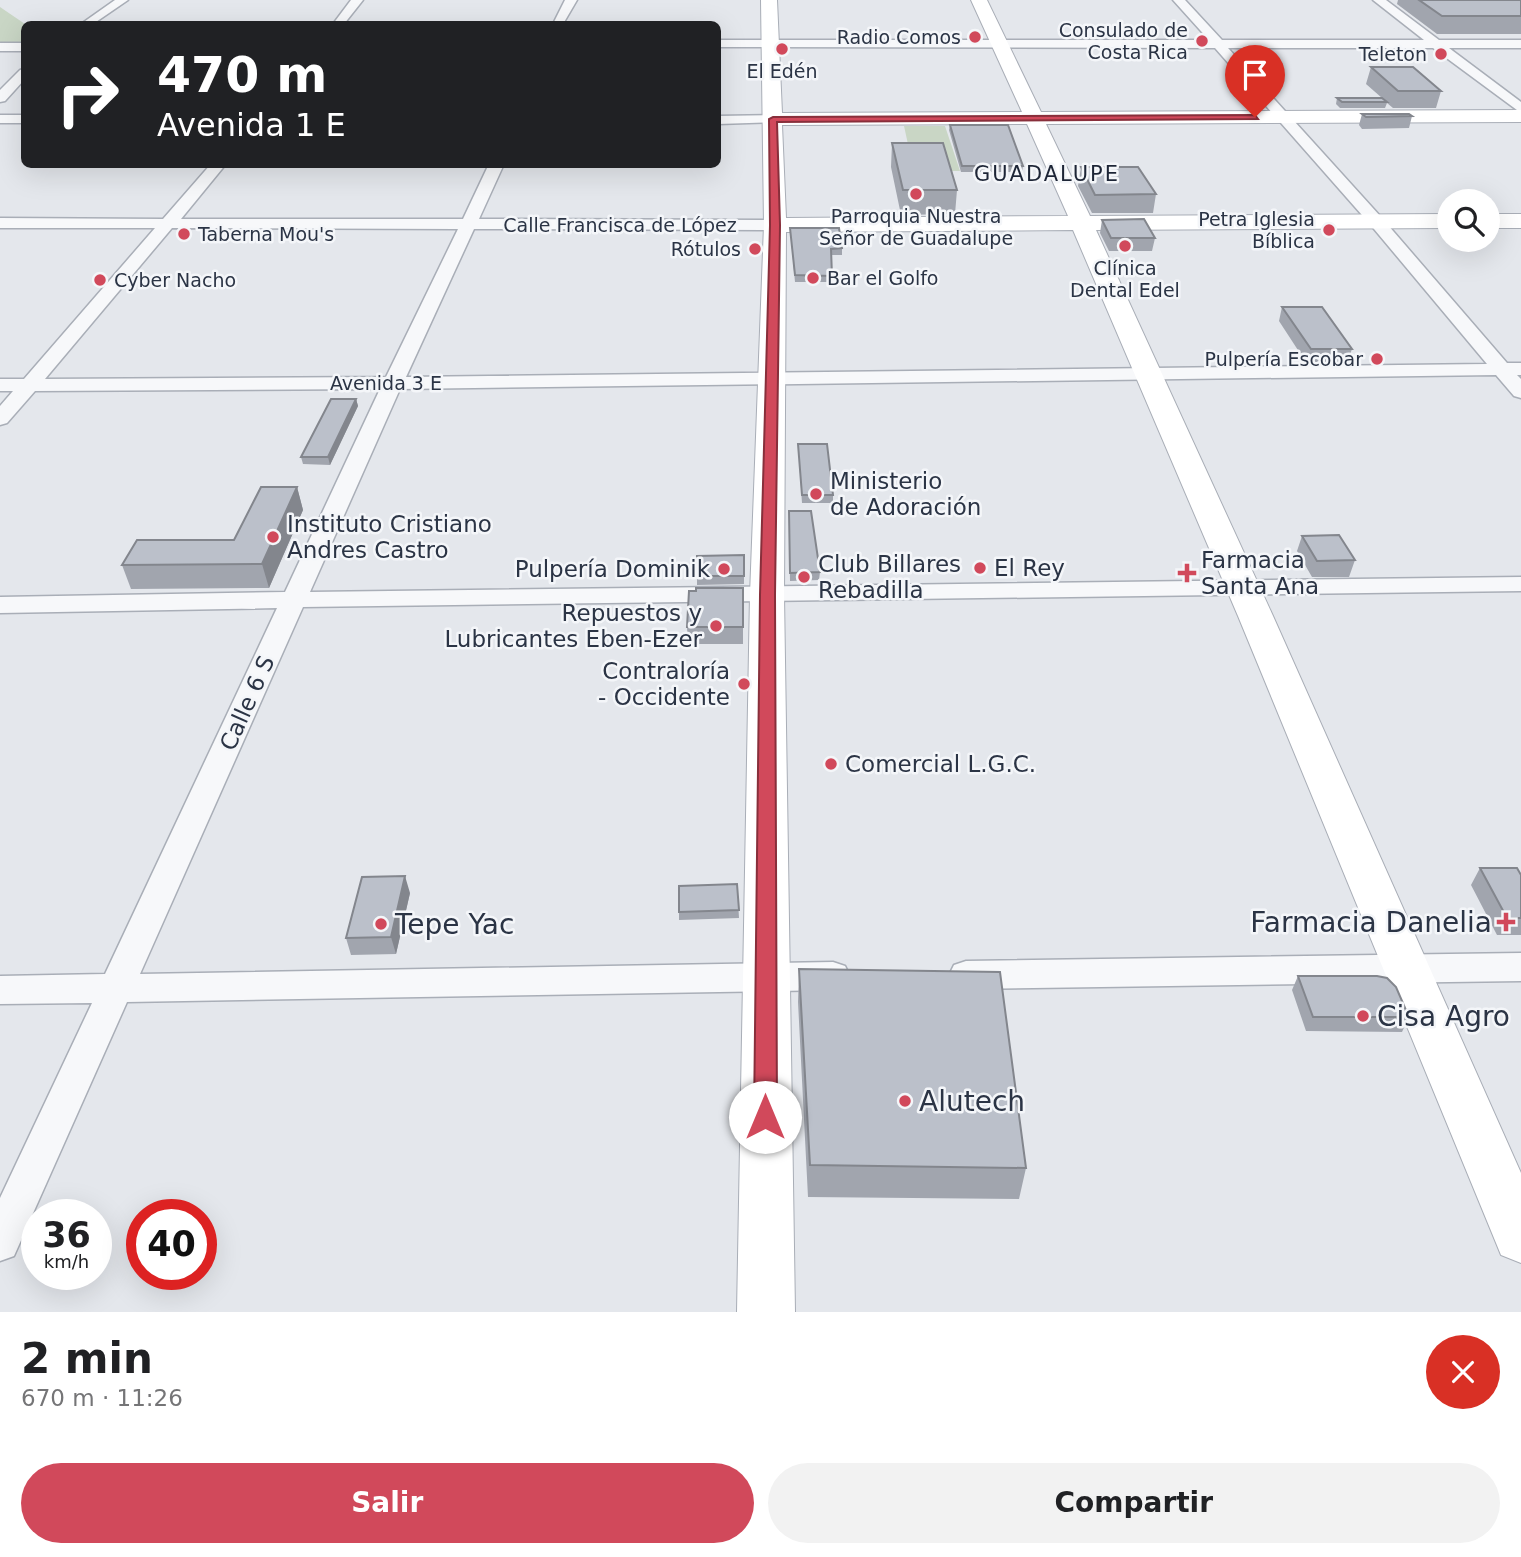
<!DOCTYPE html>
<html lang="es">
<head>
<meta charset="utf-8">
<style>
  :root { --surface:#fff; --page:#f2f2f2; --text:#202124; --muted:#757577; --accent:#d1495b }
  body { margin:0; font-family:"DejaVu Sans",sans-serif; background:var(--page); color:var(--text); height:100vh; display:flex; flex-direction:column; font-size:26px; white-space:nowrap }
  * { box-sizing:border-box; margin:0 }
  p { font-size:23px; color:var(--muted) }
  .icon { flex:none; width:38px; height:38px; fill:none; stroke:currentColor; stroke-width:2; stroke-linecap:round; stroke-linejoin:round }
  .map { position:relative; height:1312px; overflow:hidden }
  .drawer { display:flex; flex-direction:column; background:var(--surface); flex:1 }
  .drawer>* { flex:none }
  .hud { position:absolute; left:21px; top:21px; width:700px; height:147px; border-radius:10px; box-shadow:0 7px 28px #0002; background:#202124; color:#fff; overflow:hidden }
  .controls { position:absolute; left:1437px; top:189px; display:grid; gap:14px }
  .controls a { display:grid; place-items:center; width:63px; height:63px; border-radius:50%; background:var(--surface); box-shadow:0 7px 28px #0002; font-size:35px }
  .speed { position:absolute; left:21px; top:1199px; display:flex; gap:14px; font-size:35px; font-weight:700; text-align:center }
  .speed>* { display:grid; place-content:center; width:91px; height:91px; border-radius:50%; background:var(--surface); box-shadow:0 7px 28px #0002; line-height:1 }
  .speed small { font-size:18px; font-weight:400 }
  .speed .limit { border:10px solid #d22; background:#fff; color:#111 }
  .pin { position:absolute; display:grid; place-items:center; width:60px; height:60px; color:#fff; margin:-72px -30px; border-radius:50% 50% 50% 0; rotate:-45deg; box-shadow:0 0 7px #0007 }
  .pin .icon { rotate:45deg }
  .me { position:absolute; width:77px; margin:-38px; rotate:0deg; stroke-linejoin:round; filter:drop-shadow(0 0 5px #0008) }
  .turn { display:flex; align-items:center; gap:24px; height:147px; padding:0 21px; font-size:32px }
  .turn .icon { width:91px; height:91px; stroke-width:2.5 }
  .turn b { display:block; font-size:49px; line-height:60px }
  .round { display:grid; place-items:center; flex:none; width:74px; height:74px; border-radius:37px; background:var(--page) }
  .headline { display:flex; align-items:center; justify-content:space-between; height:119px; padding:0 21px }
  h1 { font-size:42px; font-weight:700; line-height:52px }
  .action { display:flex; gap:14px; margin-top:auto; padding:14px 21px }
  .action a { flex:1; height:80px; border-radius:42px; background:var(--accent); color:#fff; font-size:28px; font-weight:700; line-height:80px; text-align:center }
  .action a+a { background:var(--page); color:var(--text) }
  .map>svg:first-child { display:block }
  .green { fill:#c9d6c5 }
  .lines { fill:none; stroke-linecap:round; stroke-linejoin:round }
  .street-casing { stroke:#a9aeb7; stroke-width:3 }
  .secondary-casing { stroke:#a9aeb7; stroke-width:2 }
  .street { fill:#f7f8fa; fill-rule:evenodd }
  .secondary { fill:#fff; fill-rule:evenodd }
  .wall { fill:#a1a5ae }
  .shaded-wall { fill:#83868d }
  .building { fill:#bbc0ca; stroke:#83868d; stroke-width:2 }
  .route { fill:#d1495b; stroke:#882f3b; stroke-width:2 }
  .poi-dot { fill:#d1495b; stroke:#f4f6f9; stroke-width:2.5 }
  .labels { text-anchor:middle; dominant-baseline:central; stroke-width:5; stroke-linejoin:round; paint-order:stroke }
  .far-poi-label { font-size:19px; fill:#2b3445; stroke:#f4f6f9; text-anchor:end }
  .far-street-label { font-size:19px; fill:#2b3445; stroke:#f4f6f9 }
  .far-neighbourhood-label { font-size:21px; letter-spacing:2px; fill:#1d2536; stroke:#f4f6f9 }
  .poi-label { font-size:23px; fill:#2b3445; stroke:#f4f6f9; text-anchor:start }
  .street-label { font-size:23px; fill:#2b3445; stroke:#f4f6f9 }
  .near-poi-label { font-size:28px; fill:#2b3445; stroke:#f4f6f9; text-anchor:start }
</style>
</head>
<body>
<div class="map">
<svg width="1521" height="1312" viewBox="0 0 1521 1312">
  <rect width="100%" height="100%" fill="#e4e7ec"/>
  <path class="green" d="M0 7 25 24 24 47H0Z
    M904 126H945L960 171H929L913 167Z"/>
  <g class="lines">
    <g class="street-casing">
      <path id="street" d="M115 0H128L93 24H81Z
        M351 0H363L344 24H333Z
        M565 0H577L563 24H553Z
        M1173 0H1185L1222 40H1424L1373 0H1386L1439 40H1521V48H1449L1521 102V113L1433 48H1228L1381 217 1507 363H1521V375H1517L1521 379V398L1514 396 1496 375 400 389 310 592 1521 577V591L303 607 140 974 833 962 845 966 850 976 845 986 833 990 127 1002 14 1256 0 1261V1198L92 1003 0 1004V976L105 974 277 608 0 613V597L285 592 380 389 35 391 7 423 0 425V406L13 391H0V379H24L155 228H0V218L163 219 211 164H226L181 219H463L489 164H504L479 219 775 220 783 225 775 230 474 229 406 377 1487 364 1369 223 1215 48 718 47V40H1209ZM172 228 458 229 386 377 45 379Z
        M0 43H24V51H0Z
        M24 69V80L5 101 0 102V90L20 70Z
        M0 115H24V123H0Z
        M773 115 780 119 778 122 718 124V116Z
        M1521 953V981L966 989 954 985 949 975 954 965 966 961Z"/>
    </g>
    <g class="secondary-casing">
      <path id="secondary" d="M761 0H777L782 113 1022 112 971 0H987L1041 112 1521 110V122L1046 124 1090 216 1449 214V228L1096 230 1273 616 1521 1173V1263L1501 1255 1238 616 1073 230 786 232 784 595 795 1312H737L750 595 764 225ZM1027 124 1068 216 786 218 782 125Z
        M1488 214H1521V228H1488Z"/>
    </g>
    <use href="#street" class="street"/>
    <use href="#secondary" class="secondary"/>
  </g>
  <path class="wall" d="M1398 0H1521V34H1437L1397 4Z
    M1371 67 1441 91 1436 108H1393L1387 103 1385 108H1340L1336 104 1337 98H1382L1366 84Z
    M1362 114 1412 116 1409 128 1362 129 1359 125Z
    M950 125 1023 166 1022 172H961L949 130Z
    M892 143 957 190 955 214 901 215 891 167Z
    M1081 167 1156 194 1153 213H1092L1078 186Z
    M1102 220 1155 238 1152 251H1109L1100 233Z
    M790 228 842 248V255H831L832 282H795Z
    M1282 307 1352 349 1347 363 1307 364 1279 321Z
    M356 399 358 406 330 465 303 464 301 457Z
    M798 444 833 495V503H802Z
    M297 487 303 510 269 588 131 589 122 565 234 540Z
    M789 511 820 572 819 580 790 581Z
    M1302 536 1355 560 1349 577H1312L1297 551Z
    M744 555V584L697 585V556Z
    M743 588V644H688L687 627Z
    M1480 868 1521 875V935H1497L1471 885Z
    M737 884 739 918 679 920V912Z
    M410 893 396 954 351 955 346 938Z
    M799 969 1026 1168 1019 1199 808 1197 798 1002Z
    M1298 976 1409 1017 1402 1032 1306 1031 1292 990Z"/>
  <path class="shaded-wall" d="M356 399 358 406 330 465 328 457Z
    M297 487 303 510 269 588 262 564Z
    M405 876 410 893 396 954 391 937Z"/>
  <path class="building" d="M1419 0H1521V16H1442Z
    M1371 67H1413L1441 91H1398Z
    M1337 98H1382L1387 102H1342Z
    M1362 114H1409L1412 116 1366 117Z
    M950 125H1008L1023 166H962Z
    M892 143H943L957 190H903Z
    M1081 167H1138L1156 194 1095 195Z
    M1144 219 1155 238H1111L1102 220Z
    M790 228H839L842 248 831 249 832 276 795 275Z
    M1282 307H1322L1352 349H1311Z
    M331 399H356L328 457H301Z
    M798 444H827L833 495H802Z
    M261 487H297L262 564 122 565 137 540H234Z
    M789 511H811L820 572 790 573Z
    M1339 535 1355 560 1317 561 1302 536Z
    M744 555V576H697V556Z
    M696 588H743V627H687L689 591H696Z
    M1480 868H1517L1521 875V918H1507Z
    M405 876 391 937 346 938 362 877Z
    M737 884 739 910 679 912V886Z
    M799 969 1000 972 1026 1168 810 1165Z
    M1298 976H1377L1387 978 1396 987 1409 1017H1313Z"/>
  <path class="route" d="M1255 115 1258 119 777 122 780 225 775 595 777 1117 773 1124 765 1127 758 1124 754 1117 760 595 770 225 769 119 773 117Z"/>
  <g class="poi-dot">
    <circle cx="975" cy="37" r="7"/>
    <circle cx="1202" cy="41" r="7"/>
    <circle cx="782" cy="49" r="7"/>
    <circle cx="1441" cy="54" r="7"/>
    <circle cx="916" cy="194" r="7"/>
    <circle cx="1329" cy="230" r="7"/>
    <circle cx="184" cy="234" r="7"/>
    <circle cx="1125" cy="246" r="7"/>
    <circle cx="755" cy="249" r="7"/>
    <circle cx="813" cy="278" r="7"/>
    <circle cx="100" cy="280" r="7"/>
    <circle cx="1377" cy="359" r="7"/>
    <circle cx="816" cy="494" r="7"/>
    <circle cx="273" cy="537" r="7"/>
    <circle cx="980" cy="568" r="7"/>
    <circle cx="724" cy="569" r="7"/>
    <path d="M1183.5 562.5h7v7h7v7h-7v7h-7v-7h-7v-7h7z"/>
    <circle cx="804" cy="577" r="7"/>
    <circle cx="716" cy="626" r="7"/>
    <circle cx="744" cy="684" r="7"/>
    <circle cx="831" cy="764" r="7"/>
    <path d="M1502.5 911.5h7v7h7v7h-7v7h-7v-7h-7v-7h7z"/>
    <circle cx="381" cy="924" r="7"/>
    <circle cx="1363" cy="1016" r="7"/>
    <circle cx="905" cy="1101" r="7"/>
  </g>
  <g class="labels">
    <g class="far-poi-label">
      <text x="1188" y="30">Consulado de<tspan x="1188" dy="22">Costa Rica</tspan></text>
      <text x="961" y="37">Radio Comos</text>
      <text x="1427" y="54">Teleton</text>
      <text x="782" y="71" text-anchor="middle">El Edén</text>
      <text x="916" y="216" text-anchor="middle">Parroquia Nuestra<tspan x="916" dy="22">Señor de Guadalupe</tspan></text>
      <text x="1315" y="219">Petra Iglesia<tspan x="1315" dy="22">Bíblica</tspan></text>
      <text x="198" y="234" text-anchor="start">Taberna Mou's</text>
      <text x="741" y="249">Rótulos</text>
      <text x="1125" y="268" text-anchor="middle">Clínica<tspan x="1125" dy="22">Dental Edel</tspan></text>
      <text x="827" y="278" text-anchor="start">Bar el Golfo</text>
      <text x="114" y="280" text-anchor="start">Cyber Nacho</text>
      <text x="1363" y="359">Pulpería Escobar</text>
    </g>
    <g class="far-street-label">
      <text x="620" y="225">Calle Francisca de López</text>
      <text x="386" y="383">Avenida 3 E</text>
    </g>
    <g class="far-neighbourhood-label">
      <text x="1047" y="174">GUADALUPE</text>
    </g>
    <g class="poi-label">
      <text x="830" y="481">Ministerio<tspan x="830" dy="26">de Adoración</tspan></text>
      <text x="287" y="524">Instituto Cristiano<tspan x="287" dy="26">Andres Castro</tspan></text>
      <text x="1201" y="560">Farmacia<tspan x="1201" dy="26">Santa Ana</tspan></text>
      <text x="818" y="564">Club Billares<tspan x="818" dy="26">Rebadilla</tspan></text>
      <text x="994" y="568">El Rey</text>
      <text x="710" y="569" text-anchor="end">Pulpería Dominik</text>
      <text x="702" y="613" text-anchor="end">Repuestos y<tspan x="702" dy="26">Lubricantes Eben-Ezer</tspan></text>
      <text x="730" y="671" text-anchor="end">Contraloría<tspan x="730" dy="26">- Occidente</tspan></text>
      <text x="845" y="764">Comercial L.G.C.</text>
    </g>
    <g class="street-label">
      <text transform="translate(247 703) rotate(-66)">Calle 6 S</text>
    </g>
    <g class="near-poi-label">
      <text x="1492" y="922" text-anchor="end">Farmacia Danelia</text>
      <text x="395" y="924">Tepe Yac</text>
      <text x="1377" y="1016">Cisa Agro</text>
      <text x="919" y="1101">Alutech</text>
    </g>
  </g>
</svg>
<div class="controls">
<a><svg class="icon" aria-label="search" viewBox="0 0 24 24"><circle cx="10" cy="10" r="6"/><path d="M15 15l6 6"/></svg></a>
</div>
<div class="speed"><div>36<small>km/h</small></div><div class="limit">40</div></div>
<div class="pin" style="left:1255px;top:117px;background:#d93025"><svg class="icon" aria-label="arrive" viewBox="0 0 24 24"><path d="M6 21V4h12l-3 4 3 4H6"/></svg></div>
<svg class="me" style="left:765px;top:1117px" viewBox="-20 -20 40 40"><circle r="19" fill="#fff"/><path d="M0-13L10 11 0 6-10 11z" fill="#d1495b"/></svg>
<div class="hud">
<div class="turn"><svg class="icon" aria-label="right" viewBox="0 0 24 24"><path d="M7 20v-9h11M14 6l5 5-5 5"/></svg><div><b>470 m</b>Avenida 1 E</div></div>
</div>
</div>
<section class="drawer">
<div class="headline"><div><h1>2 min</h1><p>670 m · 11:26</p></div><a class="round" style="background:#d93025;color:#fff"><svg class="icon" aria-label="close" viewBox="0 0 24 24"><path d="M6 6l12 12M18 6L6 18"/></svg></a></div>
<div class="action"><a>Salir</a><a>Compartir</a></div>
</section>
</body>
</html>
